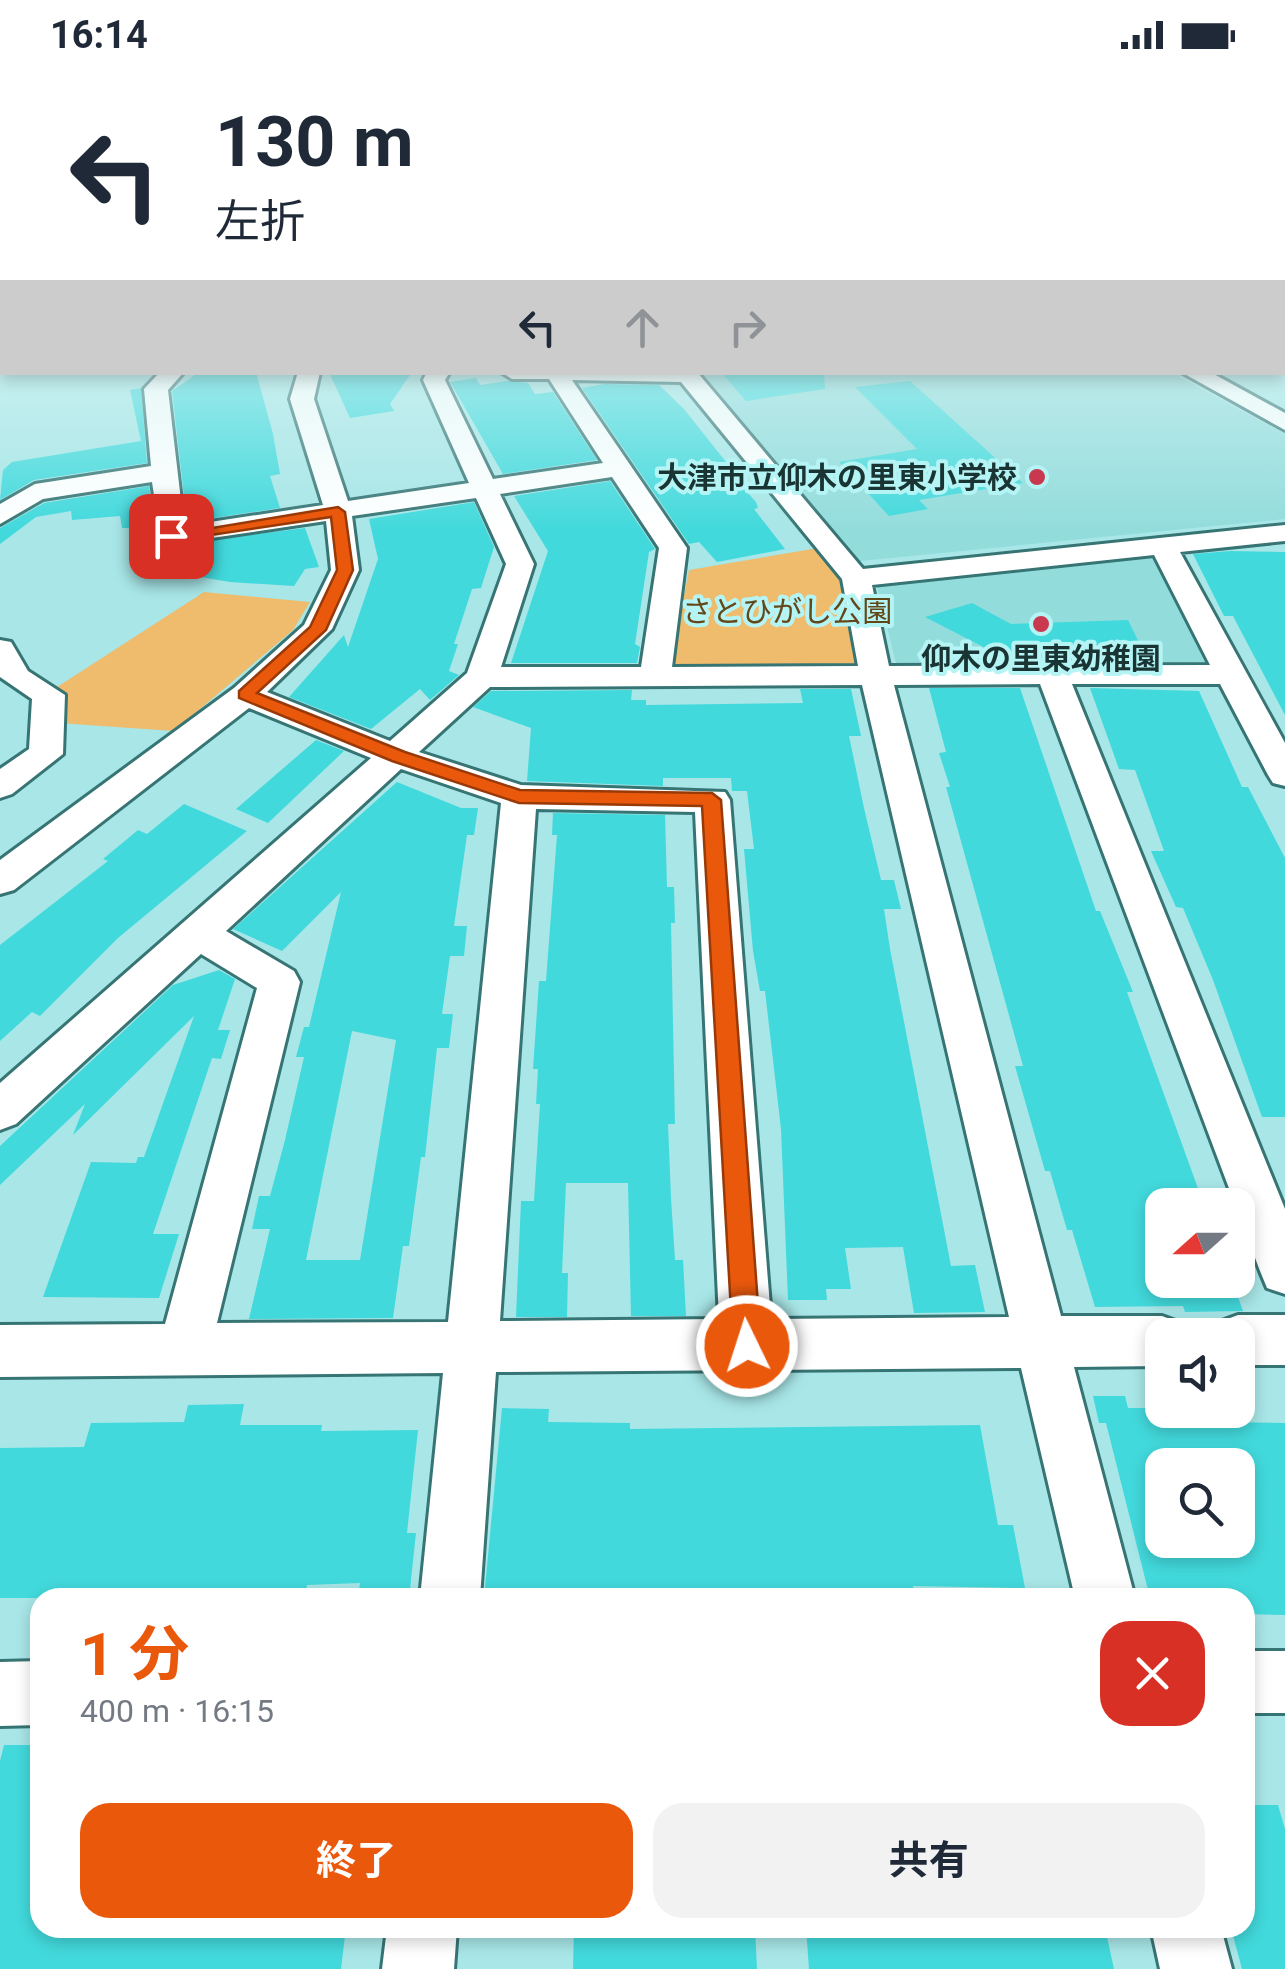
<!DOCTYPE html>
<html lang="ja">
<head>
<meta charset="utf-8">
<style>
  :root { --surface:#fff; --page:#f2f2f3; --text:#1f2937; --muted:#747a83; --accent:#ea580c }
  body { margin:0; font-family:Roboto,"Noto Sans JP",sans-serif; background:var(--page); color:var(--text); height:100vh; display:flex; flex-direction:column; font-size:38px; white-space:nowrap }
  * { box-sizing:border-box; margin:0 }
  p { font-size:32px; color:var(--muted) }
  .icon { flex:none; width:55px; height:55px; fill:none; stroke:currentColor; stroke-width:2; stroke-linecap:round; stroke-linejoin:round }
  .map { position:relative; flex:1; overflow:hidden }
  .sheet { position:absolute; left:30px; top:1518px; width:1225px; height:350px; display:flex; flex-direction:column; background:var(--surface); border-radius:30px; box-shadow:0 5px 15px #0003 }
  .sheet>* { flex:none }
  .banner { position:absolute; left:0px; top:0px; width:1285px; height:305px; box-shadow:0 5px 15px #0003; background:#fff; color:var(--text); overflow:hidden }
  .needle { width:65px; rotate:249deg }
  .tools { position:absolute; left:1145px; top:1118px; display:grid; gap:20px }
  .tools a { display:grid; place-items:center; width:110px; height:110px; border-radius:20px; background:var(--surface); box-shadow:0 5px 15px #0003; font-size:50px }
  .pin { position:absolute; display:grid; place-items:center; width:85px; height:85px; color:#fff; margin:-42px; border-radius:20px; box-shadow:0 5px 15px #0006 }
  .me { position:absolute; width:110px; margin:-55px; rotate:356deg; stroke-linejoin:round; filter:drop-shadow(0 0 8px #0008) }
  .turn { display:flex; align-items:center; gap:35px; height:210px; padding:0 50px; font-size:45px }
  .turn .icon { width:130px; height:130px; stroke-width:2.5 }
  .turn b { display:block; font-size:70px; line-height:85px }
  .lanes { display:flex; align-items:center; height:95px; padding:0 50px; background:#0003; justify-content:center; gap:50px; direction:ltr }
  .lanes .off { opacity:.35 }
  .round { display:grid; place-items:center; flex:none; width:105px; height:105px; border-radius:30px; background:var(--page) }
  .overview { display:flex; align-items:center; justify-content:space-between; height:170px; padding:0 50px }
  h1 { font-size:60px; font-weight:700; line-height:75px; color:var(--accent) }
  .action { display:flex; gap:20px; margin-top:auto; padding:20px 50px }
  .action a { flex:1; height:115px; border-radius:30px; background:var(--accent); color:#fff; font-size:40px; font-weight:700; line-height:115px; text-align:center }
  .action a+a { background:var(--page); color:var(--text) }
  .status { display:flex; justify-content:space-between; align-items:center; height:70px; padding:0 50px; background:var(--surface); direction:ltr }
  .status svg { height:28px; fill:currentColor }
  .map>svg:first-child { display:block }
  .built { fill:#93dcdc }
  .green { fill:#efbb6c }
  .building { fill:#42d9dc; fill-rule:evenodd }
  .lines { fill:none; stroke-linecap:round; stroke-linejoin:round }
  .minor-casing { stroke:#377474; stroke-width:6 }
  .minor { fill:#fff; fill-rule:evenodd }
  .route { fill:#ea580c; stroke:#983908; stroke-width:2.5 }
  .poi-dot { fill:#c9384f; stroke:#b5f4f4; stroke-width:4 }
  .labels { text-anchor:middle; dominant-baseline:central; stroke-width:8; stroke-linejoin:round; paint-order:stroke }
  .far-poi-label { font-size:30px; font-weight:bold; fill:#1a3333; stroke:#b5f4f4; text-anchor:end }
  .far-park-label { font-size:30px; fill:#644718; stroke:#b5f4f4 }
</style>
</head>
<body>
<div class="status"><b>16:14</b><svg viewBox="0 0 49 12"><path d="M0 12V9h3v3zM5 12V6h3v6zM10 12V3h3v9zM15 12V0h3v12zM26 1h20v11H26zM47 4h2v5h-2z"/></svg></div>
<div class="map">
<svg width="1285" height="1899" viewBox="0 0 1285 1899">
  <rect width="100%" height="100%" fill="#a8e6e7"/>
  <path class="built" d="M702 303H1172L1285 364V449L860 491Z
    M1149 482 1161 486 1216 592 1208 597 907 598 896 593 877 516 882 512Z"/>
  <path class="green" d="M818 478 843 510 862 598H676L671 593 689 500Z
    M204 522 310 532 293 560 174 661 58 653 54 619Z"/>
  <path class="building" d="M199 302H256L273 364 280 404 270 406 280 438 187 452 172 321Z
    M329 302H412L390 334 394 341 350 348Z
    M721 302H824L825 319 746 331Z
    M476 308 480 315 507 311 528 313 535 324 553 322 597 390 503 404 450 312Z
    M910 311 1023 413 919 430 928 439 889 446 839 392 917 379 855 317Z
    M604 314 659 315 684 339 730 397H725L756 432 758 438 754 439 785 479 717 492 699 472 689 474 582 318Z
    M141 318 147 393 34 410 0 430 3 400 12 392 141 371 130 320Z
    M610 411 655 479 649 482 635 574 640 577 637 593H511L548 481 514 426Z
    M149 416 155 460 135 463 133 458H122L120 446 72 450 71 441 36 447 0 474V458L44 433Z
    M474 432 494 477 481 518 472 519 454 574H458L449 601 459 605 430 630 420 619 371 659 289 627 344 565 348 577 378 489 369 449Z
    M305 458 319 497 305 499 294 516 230 512 147 498 164 476Z
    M1230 481 1285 482V645L1233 546H1224L1193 484Z
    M972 533 1011 554 1128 550 1148 591 1003 587 925 547Z
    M929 618H1020L1096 841H1100L1133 922H1127L1204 1135H1162V1210H1232L1243 1241 1185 1242 1183 1236 1095 1237 1072 1160H1067L1050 1101H1045L1015 996H1023L946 717H950L939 683 946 682Z
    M1090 618 1199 621 1242 717H1248L1285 788V1047H1262L1213 910 1183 838 1176 837 1151 781H1164L1135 700 1119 699Z
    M800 619H851L861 666H849L864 738 881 810H894L901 839H884L890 879 951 1196 975 1195 985 1242 914 1243 903 1177 845 1178 851 1219H826L827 1230H788L781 1059 765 921H760L753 881 744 779H754L747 721H732L731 708H663V716L527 711 531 658 473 637 491 621 632 620 631 630H646V635L803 633Z
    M316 670 344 681 268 753 236 739Z
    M397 712 461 738H478L474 765H467L454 856H467L464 886H450L442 944H453L449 978H437L425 1087H421L409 1176H403L393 1248 249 1249 270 1159H252L259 1126H270L285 1070 304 987H296L304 957H309L341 822 282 881 233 859ZM352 961 396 970 360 1190H306Z
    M184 734 247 761 118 868 40 946 32 942 0 971V875L108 791 103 789 138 760 147 764Z
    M553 743 665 745 667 817H674L675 853H671L675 1054H668L671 1128 675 1190H683L686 1246H631L628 1113H566L562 1203H568L567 1247H516L521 1131H534L540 1034H536L538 999H533L539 911H546L557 765H552Z
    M219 900 235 909 218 960H230L221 989 212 988 153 1164H179L159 1228 43 1227 91 1092 136 1093 138 1087H144L194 946 73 1065 85 1034 0 1115V1076L173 915Z
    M1093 1326H1125L1128 1338H1155L1159 1351 1285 1353V1545L1245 1544V1528H1150L1106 1353H1099ZM1162 1395H1238V1470H1162Z
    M244 1334 240 1355H322L321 1361 418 1360 407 1463H416L409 1528H358L360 1513 307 1515 305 1528H0V1378L84 1377 91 1353 184 1352 188 1335Z
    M502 1338 549 1339 548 1352 630 1353V1359L980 1355 998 1455H1013L1025 1518 913 1516 914 1528H484Z
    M4 1675H40V1858H249L248 1866H345L341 1899H0V1691Z
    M1245 1735H1278L1285 1759V1899H1242L1231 1858H1245Z
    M574 1858H755L757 1899H573Z
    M806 1858H1105L1114 1899H809Z"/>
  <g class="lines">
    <g class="minor-casing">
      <path id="minor" d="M1282 221 1285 222V234L1282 233Z
        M0 225H2V237H0Z
        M1282 274H1285V288L1282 287Z
        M160 302H184L168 320 184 456 323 435 290 329 298 302H320L314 329 348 431 469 413 423 310 427 302H450L445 310 493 409 603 393 549 309H512L501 302H697L863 499 1285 455V471L1180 482 1285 673V716L1273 713 1268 705 1220 614H1072L1285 1139V1224L1267 1218 1260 1201 1040 614 894 615 1061 1246H1162L1181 1253 1186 1265H1162V1296L1074 1297 1135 1528H1075L1021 1298 496 1302 480 1528H420L443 1303 0 1307V1255L165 1254 257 918 201 884 16 1054 0 1060V1013L371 688 249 638 14 820 0 824V790L234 618 304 555 331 500 326 451 171 474 161 472 152 412 43 429 0 454V434L35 414 151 396 144 319ZM572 310 681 312 842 509 858 596 672 597 687 478ZM612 407 659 478 641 597H501L534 494 500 424ZM476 428 506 494 467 603 390 671 267 622 332 559 359 500 352 446ZM1154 485 1210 595 889 596 872 515ZM862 615 1009 1247 771 1249 730 730 725 722 521 715 419 682 490 617ZM401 699 501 733 448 1252 217 1253 300 912 294 901 226 861ZM536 739 695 742 719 1249 500 1251Z
        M1181 302H1210L1285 343V360Z
        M0 570 11 572 28 601 65 625 63 684 12 724 0 728V699L29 679 32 629 0 607Z
        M1238 1245H1285V1295H1238V1265H1214L1219 1252Z
        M1245 1581H1285V1643H1245Z
        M40 1591V1655L0 1656V1592Z
        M387 1858H457L454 1899H382Z
        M1151 1858H1221L1232 1899H1160Z"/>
    </g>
    <use href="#minor" class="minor"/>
  </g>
  <linearGradient id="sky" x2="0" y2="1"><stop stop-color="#60aaca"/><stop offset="0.43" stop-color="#d8f4f4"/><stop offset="1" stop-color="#d8f4f4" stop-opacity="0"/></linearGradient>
  <rect width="1285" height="461" fill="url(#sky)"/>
  <path class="route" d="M338 437 345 442 353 500 326 560 257 623 405 682 520 720 712 723 721 730 761 1276 757 1285 747 1289 737 1285 733 1276 702 736 519 733 392 691 239 628V621L310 557 337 500 331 447 171 471 164 466Z"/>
  <g class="poi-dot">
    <circle cx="1037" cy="407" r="10"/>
    <circle cx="1041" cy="554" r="10"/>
  </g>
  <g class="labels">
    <g class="far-poi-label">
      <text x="1017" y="407">大津市立仰木の里東小学校</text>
      <text x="1041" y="588" text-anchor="middle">仰木の里東幼稚園</text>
    </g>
    <g class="far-park-label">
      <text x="787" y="541">さとひがし公園</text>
    </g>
  </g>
</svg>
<div class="tools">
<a><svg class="needle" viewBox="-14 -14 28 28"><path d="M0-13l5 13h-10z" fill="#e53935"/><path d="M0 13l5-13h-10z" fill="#747a83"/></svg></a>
<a><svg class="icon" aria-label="sound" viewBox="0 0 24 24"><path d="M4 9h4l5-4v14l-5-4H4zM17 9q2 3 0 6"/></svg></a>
<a><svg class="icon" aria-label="search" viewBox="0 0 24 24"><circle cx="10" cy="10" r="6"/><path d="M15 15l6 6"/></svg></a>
</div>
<div class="pin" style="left:171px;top:466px;background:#d93025"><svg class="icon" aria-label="arrive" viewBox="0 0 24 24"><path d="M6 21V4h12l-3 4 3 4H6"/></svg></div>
<svg class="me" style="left:747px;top:1276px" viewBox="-20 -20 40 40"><circle r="17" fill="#ea580c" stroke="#fff" stroke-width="3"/><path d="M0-11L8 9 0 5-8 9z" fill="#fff"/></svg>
<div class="banner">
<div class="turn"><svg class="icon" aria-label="left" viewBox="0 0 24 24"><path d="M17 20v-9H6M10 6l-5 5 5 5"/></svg><div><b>130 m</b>左折</div></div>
<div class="lanes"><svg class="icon" aria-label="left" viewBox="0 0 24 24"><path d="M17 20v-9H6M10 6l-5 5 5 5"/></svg><svg class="icon off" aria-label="ahead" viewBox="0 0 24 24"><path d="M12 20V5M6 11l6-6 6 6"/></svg><svg class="icon off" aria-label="right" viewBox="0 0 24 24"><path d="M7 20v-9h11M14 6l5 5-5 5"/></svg></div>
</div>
<section class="sheet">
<div class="overview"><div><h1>1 分</h1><p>400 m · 16:15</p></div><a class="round" style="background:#d93025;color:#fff"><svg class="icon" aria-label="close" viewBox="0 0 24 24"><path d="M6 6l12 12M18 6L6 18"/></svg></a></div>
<div class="action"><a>終了</a><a>共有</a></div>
</section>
</div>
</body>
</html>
